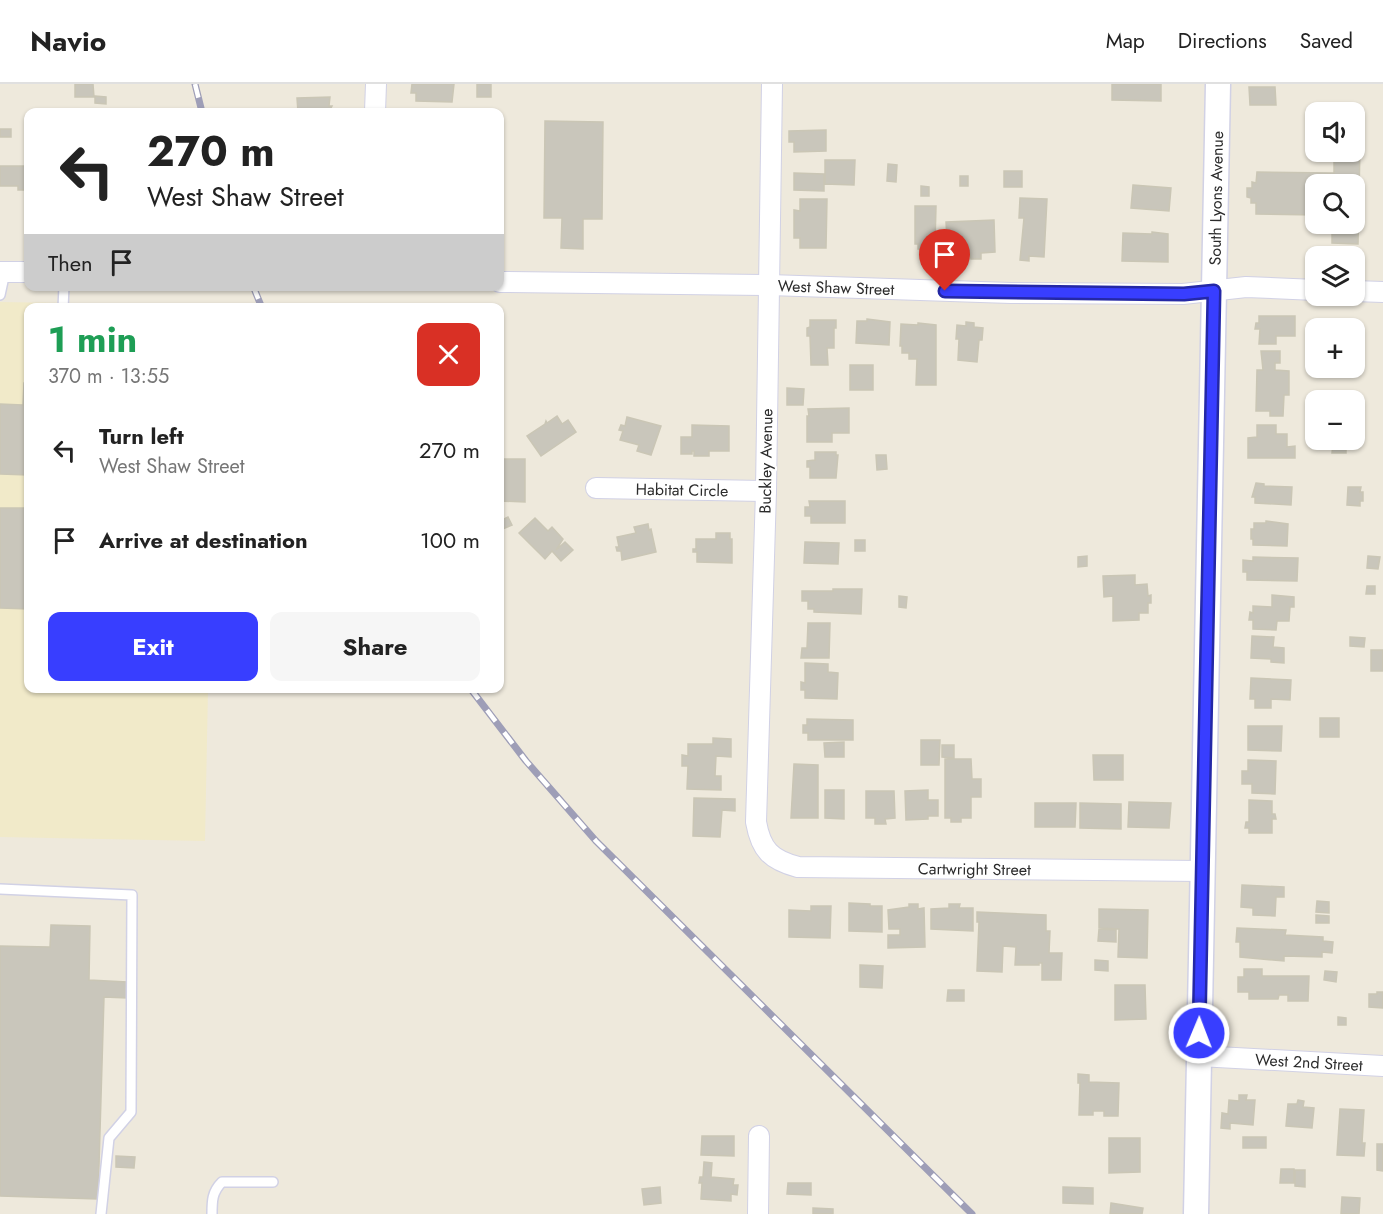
<!DOCTYPE html>
<html lang="en">
<head>
<meta charset="utf-8">
<style>
  :root { --surface:#fff; --page:#f6f6f6; --text:#222; --muted:#767676; --line:#e0e0e0; --accent:#383eff }
  body { margin:0; font-family:Jost,sans-serif; background:var(--page); color:var(--text); height:100vh; display:flex; flex-direction:column; font-size:22px; white-space:nowrap }
  * { box-sizing:border-box; margin:0 }
  p { font-size:20px; color:var(--muted) }
  .icon { flex:none; width:33px; height:33px; fill:none; stroke:currentColor; stroke-width:2; stroke-linecap:round; stroke-linejoin:round }
  .map { position:relative; flex:1; overflow:hidden }
  .sheet { position:absolute; left:24px; top:219px; width:480px; height:390px; display:flex; flex-direction:column; background:var(--surface); border-radius:12px; box-shadow:0 2px 4px #0004 }
  .sheet>* { flex:none }
  .guide { position:absolute; left:24px; top:24px; width:480px; height:183px; border-radius:12px; box-shadow:0 2px 4px #0004; background:#fff; color:var(--text); overflow:hidden }
  .fabs { position:absolute; left:1305px; top:18px; display:grid; gap:12px }
  .fabs a { display:grid; place-items:center; width:60px; height:60px; border-radius:12px; background:var(--surface); box-shadow:0 2px 4px #0004; font-size:30px }
  .pin { position:absolute; display:grid; place-items:center; width:51px; height:51px; color:#fff; margin:-62px -26px; border-radius:50% 50% 50% 0; rotate:-45deg; box-shadow:0 0 6px #0007 }
  .pin .icon { rotate:45deg }
  .me { position:absolute; width:66px; margin:-33px; rotate:1deg; stroke-linejoin:round; filter:drop-shadow(0 0 4px #0008) }
  .turn { display:flex; align-items:center; gap:21px; height:126px; padding:0 24px; font-size:27px }
  .turn .icon { width:78px; height:78px; stroke-width:2.5 }
  .turn b { display:block; font-size:42px; line-height:51px }
  .then { display:flex; align-items:center; height:57px; padding:0 24px; background:#0003; gap:12px; font-size:22px }
  .round { display:grid; place-items:center; flex:none; width:63px; height:63px; border-radius:12px; background:var(--page) }
  .summary { display:flex; align-items:center; justify-content:space-between; height:102px; padding:0 24px }
  h1 { font-size:36px; font-weight:700; line-height:45px; color:#1e9e55 }
  .button { display:flex; gap:12px; margin-top:auto; padding:12px 24px }
  .button a { flex:1; height:69px; border-radius:12px; background:var(--accent); color:#fff; font-size:24px; font-weight:700; line-height:69px; text-align:center }
  .button a+a { background:var(--page); color:var(--text) }
  ul { padding:0; list-style:none }
  li { display:flex; align-items:center; gap:18px; height:90px; padding:0 24px }
  li div { flex:1 }
  li b { display:block; font-size:22px }
  li em { font-style:normal }
  header { display:flex; align-items:center; gap:36px; box-sizing:border-box; height:84px; padding:0 30px; background:var(--surface); border-bottom:2px solid var(--line) }
  header strong { font-size:28px }
  nav { display:flex; gap:33px; margin-inline-start:auto; font-size:21px }
  .map>svg:first-child { display:block }
  .education { fill:#f1eac9 }
  .building { fill:#c9c6bb; stroke:#cac6b5; stroke-width:1.5 }
  .lines { fill:none; stroke-linecap:round; stroke-linejoin:round }
  .service-casing { stroke:#d1d1e5; stroke-width:12 }
  .minor-casing { stroke:#d1d1e5; stroke-width:22 }
  .tertiary-casing { stroke:#d1d1e5; stroke-width:27 }
  .service { stroke:#fff; stroke-width:9 }
  .minor { stroke:#fff; stroke-width:20 }
  .tertiary { stroke:#fff; stroke-width:24 }
  .rail-casing { stroke:#9e9eb7; stroke-width:7 }
  .rail { stroke:#fff; stroke-width:4.5; stroke-dasharray:14; stroke-linecap:butt }
  .route-casing { stroke:#2428a6; stroke-width:15 }
  .route { stroke:#383eff; stroke-width:10 }
  .labels { text-anchor:middle; dominant-baseline:central; stroke-width:4.5; stroke-linejoin:round; paint-order:stroke }
  .street-label { font-size:16px; fill:#2b2b2b; stroke:#fff }
</style>
</head>
<body>
<header>
<strong>Navio</strong>
<nav><a>Map</a><a>Directions</a><a>Saved</a></nav>
</header>
<div class="map">
<svg width="1383" height="1130" viewBox="0 0 1383 1130">
  <rect width="100%" height="100%" fill="#eee9dc"/>
  <path class="education" d="M0 218 189 221 191 223 28 224V604L208 605 205 757 0 753Z"/>
  <path class="building" d="M75 0H93L94 13H75Z
    M412 0H454L452 18 416 17V9H411Z
    M477 0H491V13H477Z
    M1112 0H1161V17L1112 16Z
    M1249 3H1275L1276 21H1250Z
    M95 12 106 13V20L95 19Z
    M330 13 329 22H332L329 28H298L297 14Z
    M545 37 603 38 602 135H583V165L561 164 562 134H544Z
    M0 45H11V53H0Z
    M826 46V67L794 68V58H789V47Z
    M1354 62H1360L1358 160 1332 159V140H1354V100H1316V131L1256 130V119H1251V114L1247 113V104H1252V98L1256 99 1257 88 1334 89V68H1354Z
    M825 76H855L854 101 825 100Z
    M888 80 897 81 896 98 887 97Z
    M0 82H28V106H18V102H0Z
    M1004 87H1022V103H1004Z
    M794 89 824 90V107L794 106Z
    M960 92H968V102H960Z
    M1133 101 1171 104 1169 127 1131 124Z
    M921 102 929 103V112H921Z
    M1020 114 1047 115 1044 173 1029 172V177L1020 176 1024 134H1019Z
    M800 115H827L826 164H800V154H794V126L800 127Z
    M915 122H936L935 160H932V165H918V160H915Z
    M994 136 995 168 981 169V175H971L970 170H960L959 156 947 157 946 138Z
    M1152 148 1168 150V178L1122 177 1123 149 1152 150Z
    M1259 232H1295V252H1276V260H1259L1260 245H1255L1256 239H1259Z
    M867 235 890 238 889 261 856 259 857 237H867Z
    M810 236H836V244H834V264H827L828 281H811L810 252H807V244L810 243Z
    M966 238 974 239V243L983 244 982 256H979L977 278 958 276 959 255H956L957 241 966 242Z
    M918 239 936 241V301H916L917 275H909V269H902V262H900L901 240 918 241Z
    M1261 267H1280V279H1275V286L1289 287V311H1284L1283 332H1270V327H1256L1257 286H1263Z
    M850 281H873V306H850Z
    M24 299H28V391L0 390V320L23 321Z
    M787 304 804 305 803 321H787Z
    M849 324V349H832V358H807V332H809L808 325Z
    M557 332 562 340 568 336 576 348 541 372 527 352 545 340 546 337 547 339Z
    M627 333 661 342 651 371 637 367 639 361 620 356 623 347 619 346 621 341 625 342Z
    M692 341 729 342V367H709V372H694V367H692V370H681V353H692Z
    M1257 341H1276V350H1287V363L1295 362V374H1248V354L1257 353Z
    M1333 359H1346V369H1332Z
    M815 368H836V371H838L836 394H810V383H807V377L815 376Z
    M876 371H886L887 385 877 386Z
    M500 375H525V418L500 417Z
    M1256 399 1264 400V402L1292 403 1291 421 1255 419V413H1252Z
    M1348 403H1361L1360 408H1363V417H1360V422L1347 421Z
    M809 417H845V439H811V432H805V423H810Z
    M0 424H28V525L0 524Z
    M508 433 512 441 500 446V437Z
    M535 434 548 447 552 443 563 455 556 466 565 458 573 466 561 477 552 467 545 475 519 449Z
    M1266 437 1288 440 1287 462 1253 461V455H1251V445H1254V439H1266Z
    M648 440 649 446 651 445 656 468 622 476 621 467H617L616 463H619L617 453 636 449 634 443Z
    M716 449H730V455H732V479L697 478V468H693V465H696V455H716Z
    M855 456H865V467H855Z
    M805 458 839 459 838 480 804 479Z
    M1087 472V482L1078 483V473Z
    M1368 472 1380 473 1378 485 1367 484Z
    M1253 473 1298 474 1297 497 1247 496V488H1243V476L1253 477Z
    M1135 491V501L1147 500 1148 512 1151 511V519H1148V529H1139V536L1113 537V512L1104 513 1103 492Z
    M1367 502H1375V510H1366Z
    M833 505H862L861 530 814 528V525H808V517H802V507H833Z
    M1272 511 1294 513V523H1290L1289 537H1277L1276 546 1253 545V536H1249L1250 528 1253 529V522L1272 523Z
    M899 512 907 513 906 524 899 523Z
    M808 539H830L829 574H801L802 564H807Z
    M1252 552 1274 553 1273 563 1284 564V579L1271 578V575L1251 574Z
    M1350 553 1365 554 1364 563 1350 562Z
    M1371 566H1383V587H1371Z
    M805 579 828 580V588L838 589 837 615 805 614V606H801V598L805 599Z
    M1251 594 1291 596 1290 616 1271 615V624H1255V615H1250Z
    M1320 634H1339V653H1320Z
    M807 635 853 636V656H808V649H803V641H807Z
    M1248 642H1282L1281 667 1248 666Z
    M713 654 731 655V673L716 672 715 692H721V706L687 705 688 682H682V671L688 672V660H713Z
    M921 656H940L939 681H921Z
    M844 658V673H825L824 659Z
    M942 661H954V674L942 673Z
    M1093 671H1123V696H1094Z
    M945 675H971L972 695H981V713H971V734H961V738H951V734H945Z
    M1248 676 1276 677 1275 710 1252 709V700H1242V687H1248Z
    M794 680 818 681V734H791Z
    M825 706H844V735L825 734Z
    M928 706V716H938V732H928V735L906 736 905 707Z
    M866 707H894L895 734 885 735 886 740H875V734H866Z
    M694 714 735 715V727L722 726 720 753 693 752Z
    M1249 716 1272 717V730H1275L1276 735H1272V749H1249V744H1245L1246 738H1249Z
    M1129 718 1171 719 1169 744 1128 743Z
    M1035 719H1076L1075 743H1035Z
    M1080 719 1121 720V745L1080 744Z
    M1242 801 1284 803V813H1276L1275 832 1253 831V824L1241 823Z
    M1317 817 1329 818V829L1316 828Z
    M849 819 870 820V822H882V848L849 847Z
    M909 820H918V825L924 824 925 863 888 864V851H900V845H889L888 826 909 823Z
    M949 820H960L959 824H973V847L931 845V825L949 824Z
    M811 822H831L830 854 789 853V826L811 827Z
    M1099 825 1148 826 1147 874 1118 873 1119 845 1099 844Z
    M977 828 1046 831V847H1050L1049 869H1062L1061 896H1042V879H1039V881H1015L1016 863 1003 862 1002 888 977 887 979 838H977Z
    M1316 831 1329 832V839H1316Z
    M51 841 90 842 89 896 127 898V914L104 913 98 1115 0 1112V862L50 863Z
    M1237 844 1286 846 1285 851 1323 853V857L1333 858 1332 869 1322 868V873L1284 872V877L1240 873V858H1236Z
    M1099 845 1116 846V858L1098 857Z
    M1095 876 1108 877V887L1095 886Z
    M860 881 883 882 882 904 860 903Z
    M1244 885H1262V892H1309L1308 917H1288V911H1279L1278 915H1249V908H1238V893H1244Z
    M1325 887 1337 888 1336 898 1324 896Z
    M1115 901H1145L1146 935 1115 936Z
    M948 906H964V917H947Z
    M1377 908H1383V924L1369 923V910H1377Z
    M1338 933 1346 934V941H1338Z
    M1078 990 1089 991V998L1119 999 1118 1032H1104V1027H1093V1031H1079L1080 999H1078Z
    M1239 1011H1247L1246 1016H1255L1253 1041 1230 1039V1045L1221 1044 1222 1029 1228 1030 1229 1016 1239 1017Z
    M1298 1016 1304 1017 1303 1023 1314 1024 1312 1044 1286 1042 1288 1020H1297Z
    M1340 1025 1364 1026 1362 1059H1365L1364 1072 1337 1071Z
    M702 1052H734V1072L701 1071Z
    M1243 1053H1266V1064H1243Z
    M1109 1054H1140V1088L1109 1089Z
    M1377 1060H1383V1087L1377 1086Z
    M116 1072 135 1073 134 1084 116 1083Z
    M704 1078 712 1079 711 1093 734 1095 733 1101H738L737 1111 731 1110V1117L701 1115 702 1099H699L700 1093H703Z
    M1281 1085H1294V1099H1280Z
    M1295 1086H1305V1103L1295 1102Z
    M788 1099H811V1111L787 1110Z
    M660 1103 661 1119 644 1121 642 1105Z
    M1063 1103 1093 1104V1120L1063 1119Z
    M1342 1113 1360 1114 1359 1130H1341Z
    M1111 1119 1143 1124 1142 1130H1110Z
    M813 1124 833 1125V1130H813Z"/>
  <g class="lines">
    <g class="service-casing">
      <path id="service" d="M0 211 5 188
        M63 224 64 202
        M0 805 132 811 131 1028 109 1054 101 1130
        M212 1130C212 1117 212 1108 222 1098H273"/>
    </g>
    <g class="minor-casing">
      <g id="minor">
        <path id="s1" d="M772 0 766 407 756 738C761 766 771 776 798 783L1202 787"/>
        <path d="M375 28 376 0"/>
        <path d="M0 188H28"/>
        <path id="s2" d="M500 198 769 201 1011 209 1183 210 1246 203 1316 206"/>
        <path d="M1354 207 1383 208"/>
        <path id="s3" d="M596 404 766 407"/>
        <path id="s4" d="M1199 972 1383 982"/>
        <path d="M758 1130 759 1052"/>
      </g>
    </g>
    <g class="tertiary-casing">
      <g id="tertiary">
        <path id="s5" d="M1196 1130 1218 0"/>
      </g>
    </g>
    <use href="#service" class="service"/>
    <use href="#minor" class="minor"/>
    <use href="#tertiary" class="tertiary"/>
    <g class="rail-casing">
      <path id="rail" d="M195 0 202 28
        M253 202 262 224
        M470 604 526 677 596 757 972 1130"/>
    </g>
    <use href="#rail" class="rail"/>
  </g>
  <g class="lines">
    <g class="route-casing">
      <path id="route" d="M945 207 1184 210 1214 207 1199 949"/>
    </g>
    <use href="#route" class="route"/>
  </g>
  <g class="labels">
    <g class="street-label">
      <text stroke="none"><textPath href="#s5" startOffset="1016">South Lyons Avenue</textPath></text>
      <text stroke="none"><textPath href="#s2" startOffset="336">West Shaw Street</textPath></text>
      <text transform="translate(766 377) rotate(-89)">Buckley Avenue</text>
      <text stroke="none"><textPath href="#s3" startOffset="86">Habitat Circle</textPath></text>
      <text stroke="none"><textPath href="#s1" startOffset="981">Cartwright Street</textPath></text>
      <text stroke="none"><textPath href="#s4" startOffset="110">West 2nd Street</textPath></text>
    </g>
  </g>
</svg>
<div class="fabs">
<a><svg class="icon" aria-label="sound" viewBox="0 0 24 24"><path d="M4 9h4l5-4v14l-5-4H4zM17 9q2 3 0 6"/></svg></a>
<a><svg class="icon" aria-label="search" viewBox="0 0 24 24"><circle cx="10" cy="10" r="6"/><path d="M15 15l6 6"/></svg></a>
<a><svg class="icon" aria-label="layers" viewBox="0 0 24 24"><path d="M12 4l9 5-9 5-9-5zM3 14l9 5 9-5"/></svg></a>
<a>+</a>
<a>−</a>
</div>
<div class="pin" style="left:945px;top:207px;background:#d93025"><svg class="icon" aria-label="arrive" viewBox="0 0 24 24"><path d="M6 21V4h12l-3 4 3 4H6"/></svg></div>
<svg class="me" style="left:1199px;top:949px" viewBox="-20 -20 40 40"><circle r="17" fill="#383eff" stroke="#fff" stroke-width="3"/><path d="M0-11L8 9 0 5-8 9z" fill="#fff"/></svg>
<div class="guide">
<div class="turn"><svg class="icon" aria-label="left" viewBox="0 0 24 24"><path d="M17 20v-9H6M10 6l-5 5 5 5"/></svg><div><b>270 m</b>West Shaw Street</div></div>
<div class="then">Then<svg class="icon" aria-label="arrive" viewBox="0 0 24 24"><path d="M6 21V4h12l-3 4 3 4H6"/></svg></div>
</div>
<section class="sheet">
<div class="summary"><div><h1>1 min</h1><p>370 m · 13:55</p></div><a class="round" style="background:#d93025;color:#fff"><svg class="icon" aria-label="close" viewBox="0 0 24 24"><path d="M6 6l12 12M18 6L6 18"/></svg></a></div>
<ul>
<li><svg class="icon" aria-label="left" viewBox="0 0 24 24"><path d="M17 20v-9H6M10 6l-5 5 5 5"/></svg><div><b>Turn left</b><p>West Shaw Street</p></div><em>270 m</em></li>
<li><svg class="icon" aria-label="arrive" viewBox="0 0 24 24"><path d="M6 21V4h12l-3 4 3 4H6"/></svg><div><b>Arrive at destination</b></div><em>100 m</em></li>
</ul>
<div class="button"><a>Exit</a><a>Share</a></div>
</section>
</div>
</body>
</html>
